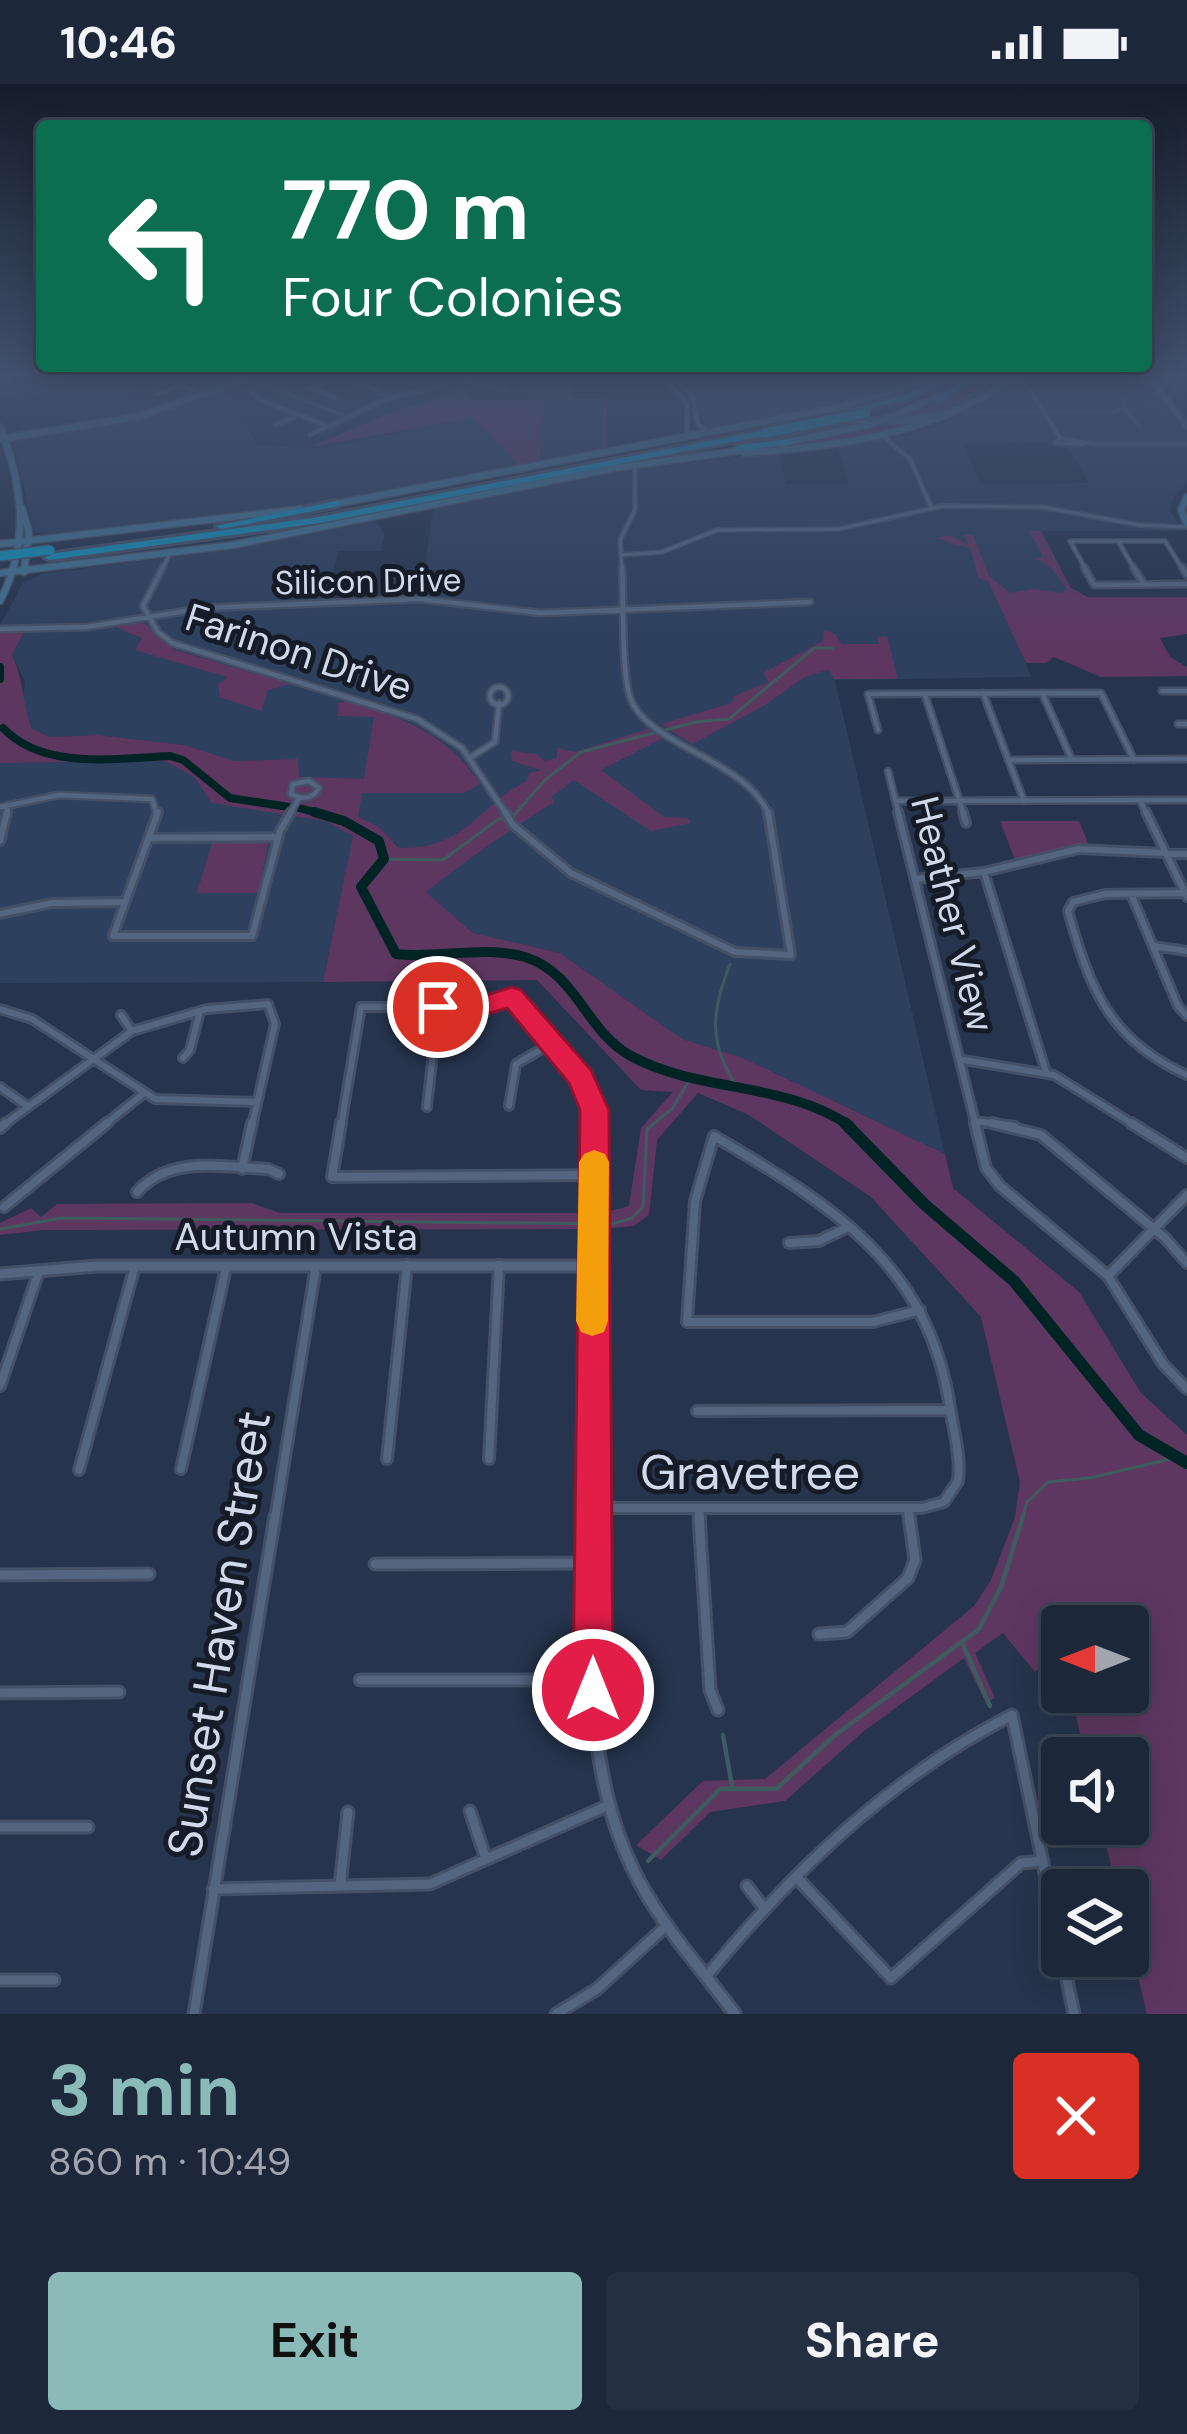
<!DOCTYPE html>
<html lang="en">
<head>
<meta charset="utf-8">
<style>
  :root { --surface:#1c273a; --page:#252f42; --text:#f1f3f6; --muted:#a0a5af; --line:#3a4454; --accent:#8bbbb9 }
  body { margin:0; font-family:"DM Sans",sans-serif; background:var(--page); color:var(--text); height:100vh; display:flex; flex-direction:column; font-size:45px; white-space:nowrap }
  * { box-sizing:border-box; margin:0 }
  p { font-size:39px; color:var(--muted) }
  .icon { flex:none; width:66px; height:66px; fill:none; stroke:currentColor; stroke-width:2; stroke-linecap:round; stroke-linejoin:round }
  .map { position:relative; height:1930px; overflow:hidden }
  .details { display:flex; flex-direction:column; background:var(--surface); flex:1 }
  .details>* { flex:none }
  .top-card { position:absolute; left:36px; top:36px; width:1116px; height:252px; border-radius:12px; box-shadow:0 6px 30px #0003,0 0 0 3px var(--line); background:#0b6e4f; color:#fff; overflow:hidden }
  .needle { width:78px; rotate:270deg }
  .buttons { position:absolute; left:1041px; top:1521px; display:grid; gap:24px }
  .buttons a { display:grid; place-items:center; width:108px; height:108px; border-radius:12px; background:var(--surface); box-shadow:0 6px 30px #0003,0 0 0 3px var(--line); font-size:60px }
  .pin { position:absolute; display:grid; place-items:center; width:102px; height:102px; color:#fff; margin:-51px; border:6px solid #fff; border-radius:50%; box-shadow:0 3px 12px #0007 }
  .me { position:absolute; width:132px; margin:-66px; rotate:0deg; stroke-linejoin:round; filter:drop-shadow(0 0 9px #0008) }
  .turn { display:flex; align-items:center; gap:42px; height:252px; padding:0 48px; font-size:54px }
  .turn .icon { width:156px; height:156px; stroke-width:2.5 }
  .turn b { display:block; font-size:84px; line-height:102px }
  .round { display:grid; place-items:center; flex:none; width:126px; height:126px; border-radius:12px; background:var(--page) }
  .headline { display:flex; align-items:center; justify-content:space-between; height:204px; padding:0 48px }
  h1 { font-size:72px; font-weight:700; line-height:90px; color:var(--accent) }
  .button { display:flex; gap:24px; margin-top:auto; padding:24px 48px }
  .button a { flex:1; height:138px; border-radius:12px; background:var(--accent); color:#111; font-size:48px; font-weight:700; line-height:138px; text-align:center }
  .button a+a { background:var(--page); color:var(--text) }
  .status { display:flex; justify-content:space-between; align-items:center; height:84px; padding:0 60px; background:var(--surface); direction:ltr }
  .status svg { height:33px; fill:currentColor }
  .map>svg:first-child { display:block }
  .built { fill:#2d405e; fill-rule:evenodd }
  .green { fill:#5e3761 }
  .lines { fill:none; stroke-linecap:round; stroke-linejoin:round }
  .stream-far1 { stroke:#3e5b60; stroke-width:3 }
  .stream { stroke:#3e5b60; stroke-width:4.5 }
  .river-far2 { stroke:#002425; stroke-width:8 }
  .river-far1 { stroke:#002425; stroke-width:10 }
  .river { stroke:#002425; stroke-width:12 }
  .minor-far4-casing { stroke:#445066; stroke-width:6 }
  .minor-far3-casing { stroke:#445066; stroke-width:9 }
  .minor-far2-casing { stroke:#445066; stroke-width:12 }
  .minor-far1-casing { stroke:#445066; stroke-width:14 }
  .minor-casing { stroke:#445066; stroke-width:15 }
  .tertiary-far2-casing { stroke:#445066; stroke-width:8 }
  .tertiary-far1-casing { stroke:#445066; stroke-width:15 }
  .tertiary-casing { stroke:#445066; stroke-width:16 }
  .secondary-casing { stroke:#445066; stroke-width:9 }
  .primary-casing { stroke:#445066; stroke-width:10 }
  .motorway-casing { stroke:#445066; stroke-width:6 }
  .minor-far4 { stroke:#546580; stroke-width:3 }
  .minor-far3 { stroke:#546580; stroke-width:4.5 }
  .minor-far2 { stroke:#546580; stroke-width:6 }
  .minor-far1 { stroke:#546580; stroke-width:8 }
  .minor { stroke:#546580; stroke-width:9 }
  .tertiary-far2 { stroke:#546580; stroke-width:4.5 }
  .tertiary-far1 { stroke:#546580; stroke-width:9 }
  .tertiary { stroke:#546580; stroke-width:10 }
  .secondary { stroke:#417190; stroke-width:6 }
  .primary { stroke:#2e7da0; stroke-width:8 }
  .motorway { fill:#148db5; fill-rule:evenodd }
  .secondary-bridge-casing { stroke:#445066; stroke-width:9; stroke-linecap:butt }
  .motorway-bridge-casing { stroke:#445066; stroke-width:12; stroke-linecap:butt }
  .secondary-bridge { stroke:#417190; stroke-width:6 }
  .motorway-bridge { stroke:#148db5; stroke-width:9 }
  .route { fill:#e11d48; stroke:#92132f; stroke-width:3 }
  .slow { fill:#f59e0b }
  .labels { text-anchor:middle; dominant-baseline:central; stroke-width:10; stroke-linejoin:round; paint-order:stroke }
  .far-street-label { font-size:33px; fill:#d0daea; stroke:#151c27 }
  .street-label { font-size:39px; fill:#d0daea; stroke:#151c27 }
  .near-street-label { font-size:48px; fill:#d0daea; stroke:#151c27 }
</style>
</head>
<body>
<div class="status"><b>10:46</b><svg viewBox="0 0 49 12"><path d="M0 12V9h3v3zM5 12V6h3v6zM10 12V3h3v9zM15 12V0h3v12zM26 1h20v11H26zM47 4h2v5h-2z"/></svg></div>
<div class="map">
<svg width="1187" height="1930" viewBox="0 0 1187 1930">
  <rect width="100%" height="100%" fill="#26344d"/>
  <path class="built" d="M0 290H144L130 314H0Z
    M733 290 744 300 762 296 761 290H938L869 314 717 345 705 343 697 315 682 298Z
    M1056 290H1142L1187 348V399L1174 412 1170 427 1184 447H1042L1075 513 1011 540 1031 593 835 596 945 1070 743 974 682 955 560 869 473 849 427 809 397 760 357 734 323 898 0 899V679L229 676 184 661 97 651 50 653 32 645 22 619 25 598 12 571 27 542 0 541 23 499 41 490 179 472 375 436 385 450 381 467H338L326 515 420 511 434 424 621 386 778 369 786 400H848L838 362 909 351 949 337 1013 301ZM1049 359 1070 366 1089 399 981 400 962 360Z
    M224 304 258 362 323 364 473 334 521 383 308 421 49 452 34 447 12 356 132 337Z
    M541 316H604L603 366 540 379Z"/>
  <path class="green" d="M489 290H571V315H607V366H603L604 316H542L540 379 521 383 473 334 311 363 385 331 464 305 473 316H529L526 302Z
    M992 292 1002 296 949 327 879 352 743 368 891 336Z
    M1029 447H1041L1070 503 1087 513H1187V550L1160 554 1170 573 1187 583V592L1101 593 1054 573 1046 579H1026L988 497 978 494 971 465 936 454 949 451 968 461 964 451H973L989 492 1010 509 1033 505 1062 509 1067 505 1052 485 1035 474 1043 473Z
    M143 538 175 566 290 600 268 606 261 627 220 613 218 601 227 593 135 566 142 554 113 542Z
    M824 546 835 550 842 560H879L877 553 887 552 898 595H834L829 585 805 593 762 623 692 660 661 640 732 619 734 612 769 598 763 589 823 557Z
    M0 548H24L12 571C24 596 22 619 32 645L50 653 97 651 184 661 234 677 298 675 299 693 364 695 374 633 338 632V619L350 617C404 635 448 650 480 700L464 709H362L358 733 379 743 399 764C467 765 475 724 527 697L529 689 541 686 512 677 511 667 537 670 545 677 557 674V664L575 668 648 645 663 654 601 686 664 733 688 734 691 739 651 747 574 696 551 713 554 718C512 744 468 775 426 808L473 849 560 869 682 955 743 974 945 1070 953 1104 1079 1208 1141 1309 1187 1351V1930H1147L1128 1851V1806H1117L1101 1740H1128V1674H1086L1070 1608H1128V1542H1062V1574L1060 1569 1035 1588 1003 1549 975 1569 995 1614 986 1619 964 1574 864 1647 785 1717 710 1728 661 1776 636 1761 703 1697 765 1695 974 1522 991 1496 1015 1433 1020 1398 981 1233 871 1113 749 1031 698 1009 657 1056 649 1131 634 1142 599 1145 600 1130 629 1122 641 1044 673 1008 641 1006 537 896 323 898 353 752 326 737 212 719 194 693 165 677 0 679Z
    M1000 737H1079L1089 761 1015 776Z
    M213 756 269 757 258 809H197Z
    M251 1119 280 1129H582L583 1145 44 1146 0 1151V1139L31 1124 41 1133 57 1120Z"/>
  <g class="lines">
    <path class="stream-far1" d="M223 290 237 293
      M1157 296 1187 297
      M1131 300 1148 297
      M266 301 345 332
      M1123 323 1140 343
      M949 326 990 298
      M963 328H1115L1123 323 1125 313
      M928 330 945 325
      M762 342 802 338
      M756 359 846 339
      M384 775 443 776 497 736 515 730 545 696 581 668 696 638 729 635 814 564H832
      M730 880C711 927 708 961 738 1004
      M0 1145 62 1134 612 1140 632 1134 643 1123 647 1045 672 1025 690 995
      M1022 1435 1027 1418 1048 1398 1090 1394 1170 1375"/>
    <path class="stream" d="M962 1558 990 1622
      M723 1651 732 1702
      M648 1777 720 1705H776L834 1652 979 1545 1001 1503 1023 1432"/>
    <path class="river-far2" d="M0 583V595
      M3 644C44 687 116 674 170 672L183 676 230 714 289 723
      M299 724 325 731"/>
    <path class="river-far1" d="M314 728 344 737 379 757 384 775 361 803 396 870C439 875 483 861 525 873 577 889 586 948 631 972 699 1009 784 997 850 1042"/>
    <path class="river" d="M845 1039 924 1120 1014 1197 1139 1351 1187 1379"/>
    <g class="minor-far4-casing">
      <path id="minor-far4" d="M171 290 179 300 201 310
        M293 290 250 305 258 315 330 343
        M399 290 406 292
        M661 290 687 319V353
        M670 290 693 313 698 341 707 346
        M456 294 504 306
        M1016 297 1028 303 1060 354
        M310 304 340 293
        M313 305 335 314
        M157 310 198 296 181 301
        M386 315 446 301 456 290
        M275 341 296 332
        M310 351 386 315 379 306 328 290
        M884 353 910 375 931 423
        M1055 359 1060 354 1093 360H1187
        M1055 359 1083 360
        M1118 457 1135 486
        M621 471 662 468 717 446 839 445 943 422 1042 423 1139 441 1187 443
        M162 486 170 469
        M622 486 620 456 635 426V381
        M1086 486 1070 457H1165L1183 486"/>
    </g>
    <g class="minor-far3-casing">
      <path id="minor-far3" d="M163 483 143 522 158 548 172 559 417 635 462 664 507 731
        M622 483C624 516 621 584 630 613 645 661 748 676 769 731
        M1084 483 1094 501 1187 500
        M1133 483 1144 500
        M1182 483 1187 491
        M0 545 87 543 204 524 420 515 541 529 810 518
        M490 612a9 9 0 1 1 18 0a9 9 0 1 1-18 0Z
        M1162 607H1187
        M983 609 1024 717
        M1042 609 1072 676
        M925 611 964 731
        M1178 640H1187
        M878 646 868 610 1101 609 1134 676
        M471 673 495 658 499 619
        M1008 676 1187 675
        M888 687 899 731
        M309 697 319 704C313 715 302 716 291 710L293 700Z
        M1140 716 1147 731
        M897 717 1187 716
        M7 721 8 731
        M0 723 59 711 152 715 157 731
        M289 731 299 714"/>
    </g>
    <g class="minor-far2-casing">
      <path id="minor-far2" d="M158 728 113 852H252L280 747 291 728
        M505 728 513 741 571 789 735 868 791 871 768 728
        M898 728 976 1042
        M963 728 966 739
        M1146 728 1187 813
        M150 754 278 753
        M0 757 7 728
        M984 788 1046 988
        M916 795 984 788 1079 765 1187 770
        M1184 809 1105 810 1073 818 1068 827C1090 905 1109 956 1187 991
        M1131 810 1178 922 1187 932
        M0 830 52 819 125 818
        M1153 862 1187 867
        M0 925 32 935 155 1015 257 1018
        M121 931 132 947
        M183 974 190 966 200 927
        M964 976 1054 991 1136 1042
        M0 1003 27 1022
        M509 1022 516 980 552 959
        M427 1023 438 923
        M974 1037 1015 1042
        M2 1042 132 947 207 925 268 920 275 940 252 1042
        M103 1042 143 1010
        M341 1042 361 923H476L512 913C546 951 589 988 596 1042"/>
    </g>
    <g class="minor-far1-casing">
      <path id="minor-far1" d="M341 1039 332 1093 593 1091
        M975 1039 986 1084 1000 1102 1108 1192 1163 1280 1187 1305
        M992 1039 1041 1051 1165 1154 1187 1179
        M1131 1039 1187 1074
        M0 1044 6 1039
        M242 1085 252 1039
        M137 1108C170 1071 223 1083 268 1085L279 1090
        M4 1123 107 1039
        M789 1159 819 1157 846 1144
        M592 1182 596 1039
        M1108 1192 1187 1111
        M0 1302 39 1187
        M697 1327 949 1326
        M387 1375 407 1181
        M489 1375 499 1181
        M181 1385 226 1184
        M79 1386 135 1182
        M593 1424H922L944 1418 958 1397C961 1373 954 1348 950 1324 929 1180 831 1121 714 1052L695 1117 687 1238H873L920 1226
        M699 1424 700 1435
        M908 1424 909 1435
        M275 1435 316 1182"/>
    </g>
    <g class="minor-casing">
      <path id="minor" d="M699 1432 710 1606 718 1626
        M375 1480 593 1479
        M0 1491 149 1490
        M819 1550 847 1548 908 1494 915 1476 909 1432
        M360 1596H593
        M0 1609 119 1608
        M470 1727 486 1775
        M0 1743H88
        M798 1795 891 1894 1021 1779 1043 1777
        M340 1802 348 1728
        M747 1802 764 1824
        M213 1805 430 1800 609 1721
        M1062 1872 1074 1930
        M706 1893C793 1787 889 1694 1012 1631L1062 1870
        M0 1896H54
        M194 1930 275 1432
        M556 1930 597 1905 665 1843"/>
    </g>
    <g class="tertiary-far2-casing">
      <path id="tertiary-far2" d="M1146 290 1187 342"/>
    </g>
    <g class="tertiary-far1-casing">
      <path id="tertiary-far1" d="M0 1190 97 1182H592L593 1435"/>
    </g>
    <g class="tertiary-casing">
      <path id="tertiary" d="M593 1432C593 1558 578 1698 647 1811 672 1853 706 1891 735 1930"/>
    </g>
    <g class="secondary-casing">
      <path id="secondary" d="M891 333 989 290
        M846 336 901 337 943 331
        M0 343C23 402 30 459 0 517
        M0 355 136 333 259 290
        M780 360 868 341
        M745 369C841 362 930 351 1011 296
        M1187 413 1181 426 1187 440
        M330 421 840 323 945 290
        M22 424 29 448 24 488
        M0 460 301 425
        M0 489 233 461 615 384 752 365"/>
    </g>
    <g class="primary-casing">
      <path id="primary" d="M982 294 1011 296 1034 290"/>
    </g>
    <g class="motorway-casing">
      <path id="motorway" d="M956 290H966L907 316 840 331 836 329 901 312Z
        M976 290H985L937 319 930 317Z
        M765 346 768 347V351L319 439 49 476 44 473 49 470 319 433Z
        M789 355 793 358 792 360 739 367 735 364 739 361Z
        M336 417 339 418V422L221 445 216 442Z"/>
    </g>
    <use href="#minor-far4" class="minor-far4"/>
    <use href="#minor-far3" class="minor-far3"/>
    <use href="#minor-far2" class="minor-far2"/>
    <use href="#minor-far1" class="minor-far1"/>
    <use href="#minor" class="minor"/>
    <use href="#tertiary-far2" class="tertiary-far2"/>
    <use href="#tertiary-far1" class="tertiary-far1"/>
    <use href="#tertiary" class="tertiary"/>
    <use href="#secondary" class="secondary"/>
    <use href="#primary" class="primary"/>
    <use href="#motorway" class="motorway"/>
    <g class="secondary-bridge-casing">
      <path id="secondary-bridge" d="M868 341 891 333"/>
    </g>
    <g class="motorway-bridge-casing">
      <path id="motorway-bridge" d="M765 349 866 329
        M0 472 50 466"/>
    </g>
    <use href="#secondary-bridge" class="secondary-bridge"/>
    <use href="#motorway-bridge" class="motorway-bridge"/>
  </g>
  <linearGradient id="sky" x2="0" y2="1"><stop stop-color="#151d2a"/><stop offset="0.52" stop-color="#41506d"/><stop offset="1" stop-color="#41506d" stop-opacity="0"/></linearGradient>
  <rect width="1187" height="560" fill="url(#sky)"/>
  <path class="route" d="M512 903 521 906 591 986 609 1026 613 1606 607 1620 593 1626 579 1620 573 1606 580 1026 569 999 507 924C484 932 442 943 425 923L438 914 481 913Z"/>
  <path class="slow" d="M594 1066 605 1070 609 1078 608 1237 604 1248 592 1252 581 1248 576 1237 579 1078 584 1070Z"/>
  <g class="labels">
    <g class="far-street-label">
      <text transform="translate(368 497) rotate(-1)">Silicon Drive</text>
    </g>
    <g class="street-label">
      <text transform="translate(299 568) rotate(18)">Farinon Drive</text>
      <text transform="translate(953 830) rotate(76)">Heather View</text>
      <text x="296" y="1152">Autumn Vista</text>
    </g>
    <g class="near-street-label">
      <text x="750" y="1388">Gravetree</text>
      <text transform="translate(219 1550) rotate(-81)">Sunset Haven Street</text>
    </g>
  </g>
</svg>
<div class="buttons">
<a><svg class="needle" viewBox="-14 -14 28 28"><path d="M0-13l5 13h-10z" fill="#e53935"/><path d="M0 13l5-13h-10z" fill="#a0a5af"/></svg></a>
<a><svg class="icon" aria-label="sound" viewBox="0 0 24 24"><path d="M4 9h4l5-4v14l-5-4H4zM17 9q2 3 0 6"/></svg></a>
<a><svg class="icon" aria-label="layers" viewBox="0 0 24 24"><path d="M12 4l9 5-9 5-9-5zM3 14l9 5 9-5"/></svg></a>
</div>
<div class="pin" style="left:438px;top:923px;background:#d93025"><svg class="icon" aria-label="arrive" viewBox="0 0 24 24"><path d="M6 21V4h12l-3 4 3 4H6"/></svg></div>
<svg class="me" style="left:593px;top:1606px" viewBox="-20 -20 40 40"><circle r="17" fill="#e11d48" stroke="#fff" stroke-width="3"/><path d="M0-11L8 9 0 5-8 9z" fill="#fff"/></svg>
<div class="top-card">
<div class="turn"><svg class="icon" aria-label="left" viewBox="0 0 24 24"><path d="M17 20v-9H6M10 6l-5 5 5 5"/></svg><div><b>770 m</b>Four Colonies</div></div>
</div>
</div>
<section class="details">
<div class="headline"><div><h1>3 min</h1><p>860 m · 10:49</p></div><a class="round" style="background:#d93025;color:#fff"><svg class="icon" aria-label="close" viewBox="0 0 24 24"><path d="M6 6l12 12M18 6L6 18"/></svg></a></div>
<div class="button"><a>Exit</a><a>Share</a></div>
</section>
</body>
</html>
